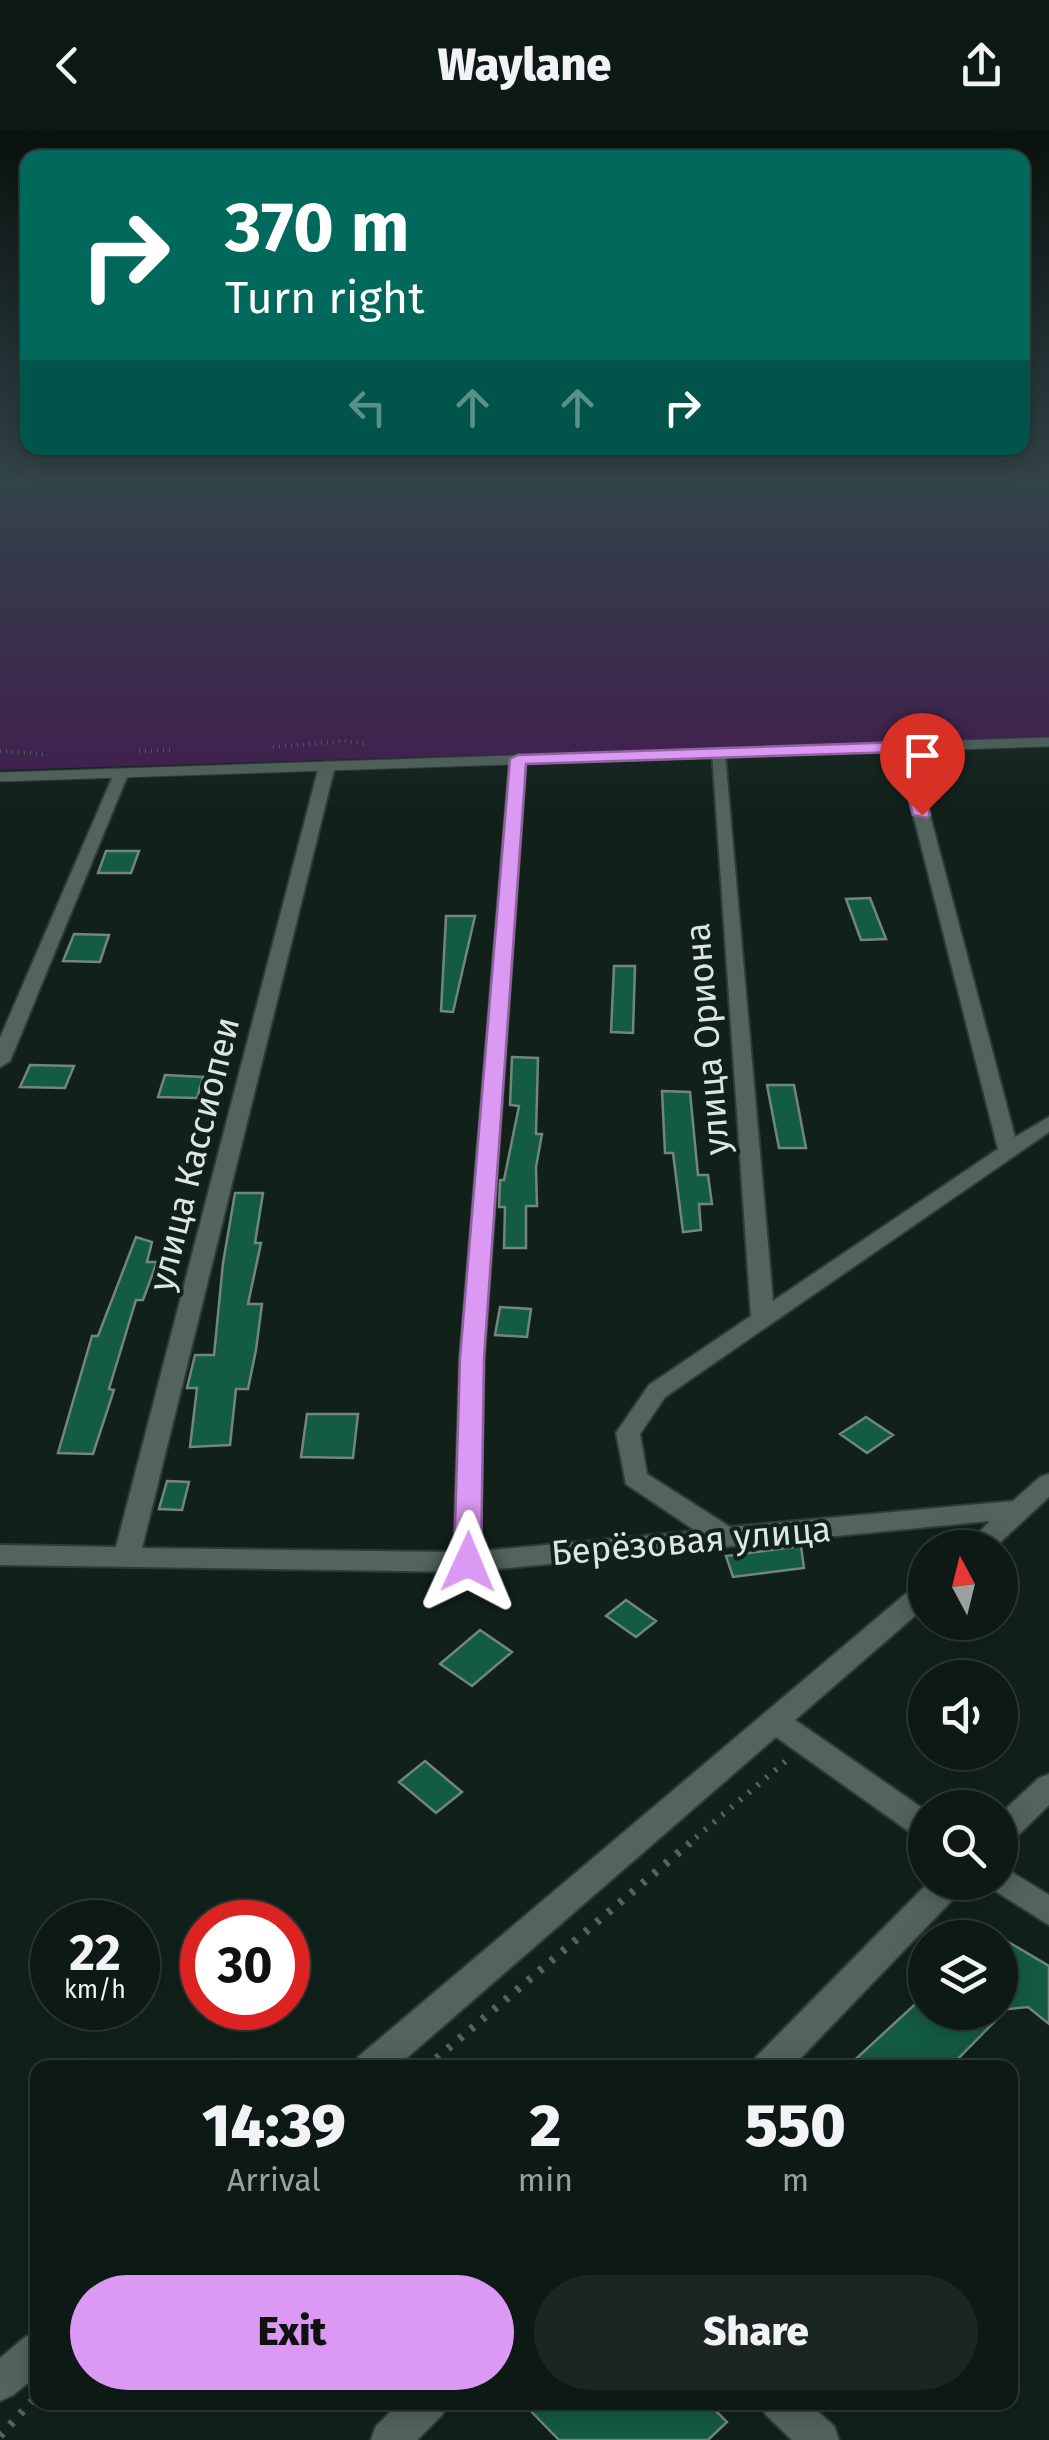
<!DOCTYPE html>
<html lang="en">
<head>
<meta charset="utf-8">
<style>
  :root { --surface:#0d1914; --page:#1b2622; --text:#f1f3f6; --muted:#9aa0a0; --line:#2d3834; --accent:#dc99f4 }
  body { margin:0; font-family:"Fira Sans",sans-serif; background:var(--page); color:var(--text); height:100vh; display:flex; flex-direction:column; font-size:38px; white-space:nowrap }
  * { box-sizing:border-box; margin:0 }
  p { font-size:32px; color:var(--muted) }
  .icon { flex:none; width:55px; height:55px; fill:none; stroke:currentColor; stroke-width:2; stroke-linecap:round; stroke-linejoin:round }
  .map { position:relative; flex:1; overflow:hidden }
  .details { position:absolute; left:30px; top:1930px; width:988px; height:350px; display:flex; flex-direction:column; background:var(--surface); border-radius:20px; box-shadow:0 5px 25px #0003,0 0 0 2px var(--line) }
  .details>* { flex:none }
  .guide { position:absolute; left:20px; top:20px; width:1010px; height:305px; border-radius:20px; box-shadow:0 5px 25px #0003,0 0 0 2px var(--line); background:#00695c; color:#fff; overflow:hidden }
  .needle { width:65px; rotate:353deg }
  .tools { position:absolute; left:908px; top:1400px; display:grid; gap:20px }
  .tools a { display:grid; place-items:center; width:110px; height:110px; border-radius:50%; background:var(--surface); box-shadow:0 5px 25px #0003,0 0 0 2px var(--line); font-size:50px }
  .speed { position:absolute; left:30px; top:1770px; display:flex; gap:20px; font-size:50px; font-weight:700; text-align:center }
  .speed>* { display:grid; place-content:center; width:130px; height:130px; border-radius:50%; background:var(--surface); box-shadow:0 5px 25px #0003,0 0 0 2px var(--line); line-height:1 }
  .speed small { font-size:25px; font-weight:400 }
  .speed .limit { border:15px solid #d22; background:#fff; color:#111 }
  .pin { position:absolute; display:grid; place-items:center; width:85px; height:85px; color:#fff; margin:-102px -42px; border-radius:50% 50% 50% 0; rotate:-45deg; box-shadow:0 0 10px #0007 }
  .pin .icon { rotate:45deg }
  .me { position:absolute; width:110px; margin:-55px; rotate:1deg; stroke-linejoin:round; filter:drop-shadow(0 0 8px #0008) }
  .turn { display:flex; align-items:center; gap:35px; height:210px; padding:0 40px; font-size:45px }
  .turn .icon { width:130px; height:130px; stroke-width:2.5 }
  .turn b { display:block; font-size:70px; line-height:85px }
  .lanes { display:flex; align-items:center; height:95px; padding:0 40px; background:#0003; justify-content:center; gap:50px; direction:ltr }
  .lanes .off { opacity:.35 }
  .eta { display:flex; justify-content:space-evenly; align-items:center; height:170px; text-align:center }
  .eta b { font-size:60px; font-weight:800; line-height:70px }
  .action { display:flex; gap:20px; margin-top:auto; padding:20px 40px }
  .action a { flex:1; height:115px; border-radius:60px; background:var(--accent); color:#111; font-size:40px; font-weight:800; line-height:115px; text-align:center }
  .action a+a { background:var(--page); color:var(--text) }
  header { display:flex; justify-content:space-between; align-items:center; height:130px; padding:0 40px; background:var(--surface); font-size:45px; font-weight:800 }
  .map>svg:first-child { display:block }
  .green { fill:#421c4f }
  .building { fill:#145b44; stroke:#72867d; stroke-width:2.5 }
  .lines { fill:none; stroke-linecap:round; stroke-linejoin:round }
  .lane-casing { stroke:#303b36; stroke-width:11 }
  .street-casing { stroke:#303b36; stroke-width:4 }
  .path-far2 { stroke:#55635d; stroke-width:4; stroke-dasharray:1 5; stroke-linecap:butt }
  .path-far1 { stroke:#55635d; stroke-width:6; stroke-dasharray:2.5 9; stroke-linecap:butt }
  .path { stroke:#55635d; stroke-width:8; stroke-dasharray:4 11; stroke-linecap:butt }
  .lane { stroke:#52645c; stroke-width:9 }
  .street { fill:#52645c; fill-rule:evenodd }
  .route { fill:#dc99f4; stroke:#8f639f; stroke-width:2.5 }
  .labels { text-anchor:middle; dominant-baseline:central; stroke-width:8; stroke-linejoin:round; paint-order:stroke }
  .street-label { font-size:35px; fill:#dce7e2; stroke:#11211a }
</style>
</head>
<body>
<header><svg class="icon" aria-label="back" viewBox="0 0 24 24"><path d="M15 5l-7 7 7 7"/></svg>Waylane<svg class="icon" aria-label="share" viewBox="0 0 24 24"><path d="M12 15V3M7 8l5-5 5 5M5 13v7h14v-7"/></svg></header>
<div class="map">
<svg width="1049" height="2310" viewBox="0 0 1049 2310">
  <rect width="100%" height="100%" fill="#11211a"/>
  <path class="green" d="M0 353H1049V608L0 640Z"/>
  <path class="building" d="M106 721H139L131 743H98Z
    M870 768 886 809 861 810 846 769Z
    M446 786H475L453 882 441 881Z
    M74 804 109 805 100 832 63 831Z
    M614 836H635L633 903 611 902Z
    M512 927 538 928 536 1004H542L536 1037 537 1076H526V1118H504L505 1077H499L500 1050H504L519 976 510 975Z
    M30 935 74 936 65 958 20 957Z
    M165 945 203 947 197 968 158 967Z
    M767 955H794L806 1018H779Z
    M662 961 690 962 698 1045H708L712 1074H699L701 1100 683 1102 673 1023H665Z
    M235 1063H263L255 1113H261L248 1174H262L256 1220 248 1259H236L230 1315 190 1317 197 1258H187L195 1225H214L223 1133Z
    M136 1107 152 1112 147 1132H157L143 1170H136L109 1259 114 1260 93 1324 58 1323 92 1206H98Z
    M500 1177 531 1179 527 1207 495 1205Z
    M307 1284H358L353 1328 301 1327Z
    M866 1287 893 1305 867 1323 840 1304Z
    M167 1351 189 1352 182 1380 159 1379Z
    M801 1416 804 1438 733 1447 726 1426Z
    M626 1470 656 1491 636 1507 606 1486Z
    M480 1500 512 1522 472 1556 440 1534Z
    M425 1631 462 1662 436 1683 399 1652Z
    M1000 1807 1049 1836V1894L1028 1877 1000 1880Z
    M925 1865V1882H1004L949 1938H846Z
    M522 2272H707L727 2292 708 2310H559Z"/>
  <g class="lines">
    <g class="lane-casing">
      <path id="lane" d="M0 647 1049 612"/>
    </g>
    <g class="street-casing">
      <path id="street" d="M899 614 912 617 1015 1007 1049 987V1002L665 1267 640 1304 647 1344 730 1397 1013 1371 1040 1347 1049 1344V1367L994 1418H964L990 1391 467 1442 0 1435V1415L116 1417 319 636 327 631 335 636 142 1418 454 1422 460 1228 510 629 518 624 526 629 484 1228 480 1421 696 1401 626 1354 616 1303 649 1255 751 1186 712 621 725 624 773 1171 998 1019 896 617Z
        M116 639 129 642 10 931 0 937V908Z
        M925 1452V1477L795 1590 925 1680V1708L914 1705 776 1607 395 1938H354L358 1927 916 1455Z
        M1049 1644V1675L1011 1712 1000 1716V1684L1039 1648Z
        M1000 1735 1049 1765V1795L989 1757 987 1752H1000Z
        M929 1752H965L961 1761 791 1938H752L756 1927Z
        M38 2202V2245L13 2265 0 2271V2228L25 2207Z
        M401 2272H448L442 2285 417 2310H371L376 2296Z
        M760 2272H807L834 2296 839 2310H792L766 2285Z"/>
    </g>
    <path class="path-far2" d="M273 617 343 611 367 614
      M0 621 48 625
      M139 621 172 620"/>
    <path class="path-far1" d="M687 1715 786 1631"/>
    <path class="path" d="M425 1938 690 1713
      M0 2306 32 2271"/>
    <use href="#lane" class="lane"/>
    <use href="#street" class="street"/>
  </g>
  <linearGradient id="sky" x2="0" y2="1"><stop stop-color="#09120e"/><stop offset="0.52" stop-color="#324349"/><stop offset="1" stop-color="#324349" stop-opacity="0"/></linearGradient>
  <rect width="1049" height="677" fill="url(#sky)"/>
  <path class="route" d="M904 612 911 617 930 685 927 688 913 685 897 622 526 634 484 1228 481 1432 477 1439H458L454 1432 460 1228 510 629 518 625Z"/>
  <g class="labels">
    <g class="street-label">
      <text transform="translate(707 909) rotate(-95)">улица Ориона</text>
      <text transform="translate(194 1024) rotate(-76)">улица Кассиопеи</text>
      <text transform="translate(691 1411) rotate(-5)">Берёзовая улица</text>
    </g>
  </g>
</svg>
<div class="tools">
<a><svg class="needle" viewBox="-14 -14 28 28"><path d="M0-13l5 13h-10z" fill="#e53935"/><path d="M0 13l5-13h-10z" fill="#9aa0a0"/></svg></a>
<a><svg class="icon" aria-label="sound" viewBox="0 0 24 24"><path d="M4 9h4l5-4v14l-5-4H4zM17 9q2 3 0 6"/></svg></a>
<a><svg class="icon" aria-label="search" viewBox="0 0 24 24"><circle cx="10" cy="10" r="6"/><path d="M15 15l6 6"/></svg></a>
<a><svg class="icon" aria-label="layers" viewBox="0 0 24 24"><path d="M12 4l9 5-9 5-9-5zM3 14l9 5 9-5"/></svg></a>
</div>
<div class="speed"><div>22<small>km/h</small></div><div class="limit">30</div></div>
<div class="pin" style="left:922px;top:685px;background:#d93025"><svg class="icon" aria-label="arrive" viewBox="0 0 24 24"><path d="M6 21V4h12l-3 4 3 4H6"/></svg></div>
<svg class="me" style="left:468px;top:1432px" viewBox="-20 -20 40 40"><path d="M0-17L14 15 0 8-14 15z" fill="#dc99f4" stroke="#fff" stroke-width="4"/></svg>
<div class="guide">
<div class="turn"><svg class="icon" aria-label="right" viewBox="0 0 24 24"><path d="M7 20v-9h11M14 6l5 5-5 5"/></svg><div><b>370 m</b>Turn right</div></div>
<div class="lanes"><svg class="icon off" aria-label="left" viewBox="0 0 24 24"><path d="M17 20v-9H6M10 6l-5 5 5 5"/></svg><svg class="icon off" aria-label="ahead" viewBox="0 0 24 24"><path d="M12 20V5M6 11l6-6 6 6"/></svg><svg class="icon off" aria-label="ahead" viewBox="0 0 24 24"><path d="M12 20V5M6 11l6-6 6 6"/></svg><svg class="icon" aria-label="right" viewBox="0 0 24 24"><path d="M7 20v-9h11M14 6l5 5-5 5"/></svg></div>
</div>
<section class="details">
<div class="eta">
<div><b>14:39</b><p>Arrival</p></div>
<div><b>2</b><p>min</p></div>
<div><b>550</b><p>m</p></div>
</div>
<div class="action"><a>Exit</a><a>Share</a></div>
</section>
</div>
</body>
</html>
